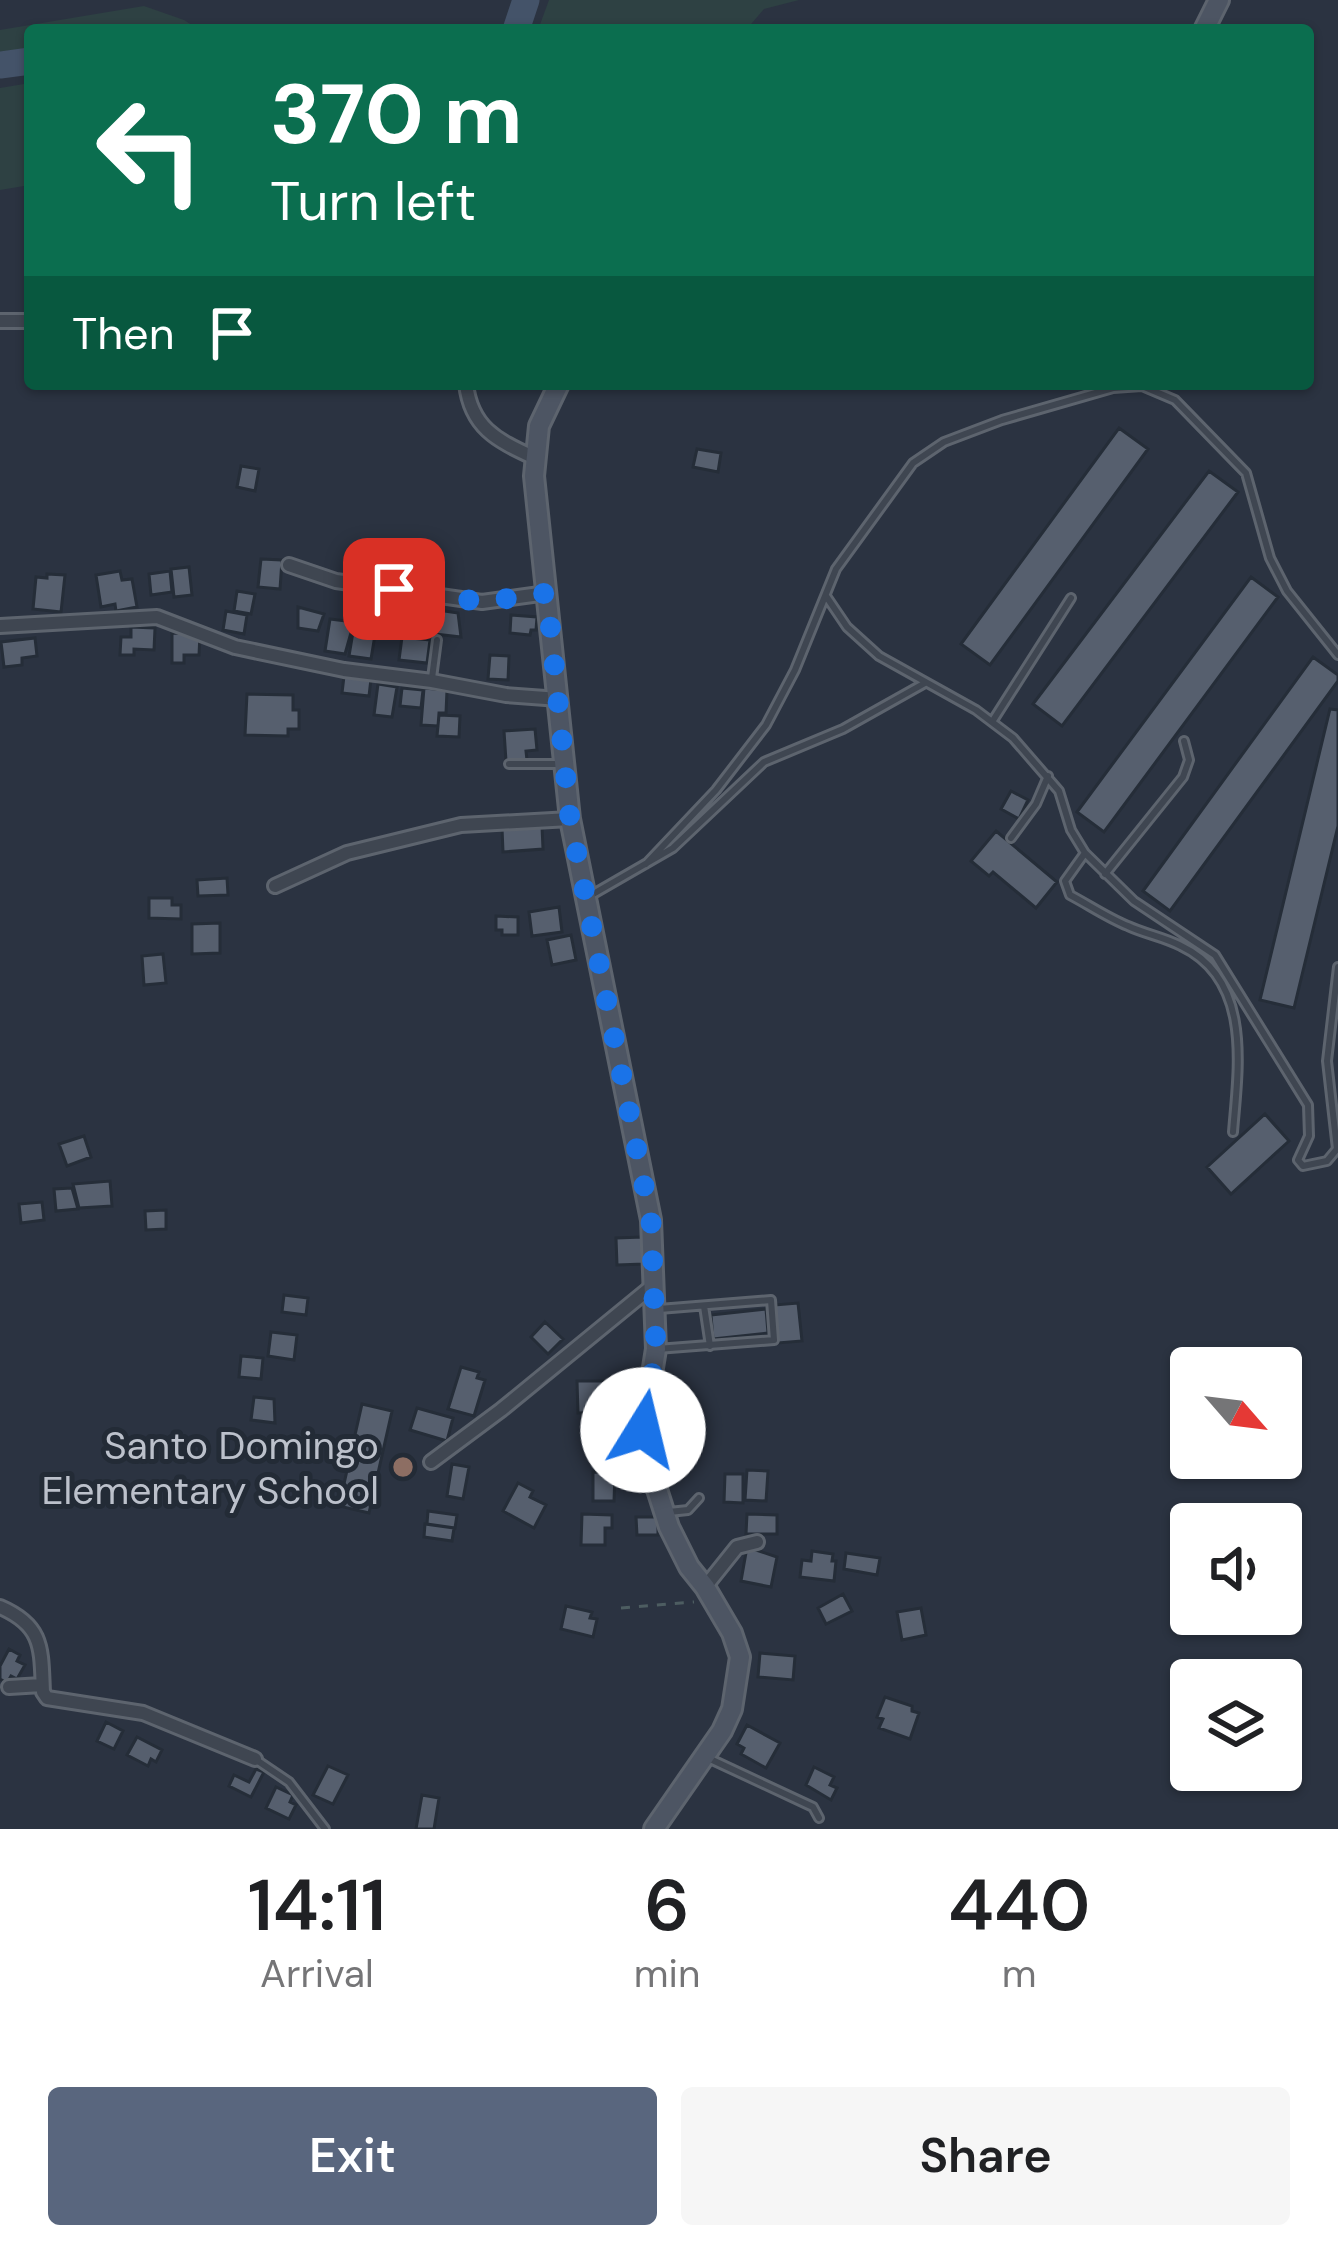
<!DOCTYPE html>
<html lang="en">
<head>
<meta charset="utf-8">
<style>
  :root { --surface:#fff; --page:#f6f6f6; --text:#202124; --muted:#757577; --accent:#59667e }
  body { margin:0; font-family:"DM Sans",sans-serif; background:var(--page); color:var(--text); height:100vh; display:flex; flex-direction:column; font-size:45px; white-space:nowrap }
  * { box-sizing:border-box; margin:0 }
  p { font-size:39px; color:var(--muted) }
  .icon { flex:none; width:66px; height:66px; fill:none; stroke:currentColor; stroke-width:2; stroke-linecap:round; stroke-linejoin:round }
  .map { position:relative; height:1829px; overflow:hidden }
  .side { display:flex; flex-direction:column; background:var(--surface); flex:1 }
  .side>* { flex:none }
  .banner { position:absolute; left:24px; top:24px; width:1290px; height:366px; border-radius:12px; box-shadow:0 3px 9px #0004; background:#0b6e4f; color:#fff; overflow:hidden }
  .needle { width:78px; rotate:118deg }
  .buttons { position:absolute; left:1170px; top:1347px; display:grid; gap:24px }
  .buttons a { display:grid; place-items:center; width:132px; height:132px; border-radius:12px; background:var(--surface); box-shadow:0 3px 9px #0004; font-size:60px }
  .pin { position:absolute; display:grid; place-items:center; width:102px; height:102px; color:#fff; margin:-51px; border-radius:24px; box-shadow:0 6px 18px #0006 }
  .me { position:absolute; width:132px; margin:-66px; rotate:9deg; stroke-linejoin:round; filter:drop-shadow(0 0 9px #0008) }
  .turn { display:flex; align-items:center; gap:42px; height:252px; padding:0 48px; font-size:54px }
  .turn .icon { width:156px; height:156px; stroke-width:2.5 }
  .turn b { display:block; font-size:84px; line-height:102px }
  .then { display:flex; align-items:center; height:114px; padding:0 48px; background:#0003; gap:24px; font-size:45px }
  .eta { display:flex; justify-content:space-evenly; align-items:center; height:204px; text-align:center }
  .eta b { font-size:72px; font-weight:600; line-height:84px }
  .action { display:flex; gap:24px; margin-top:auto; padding:24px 48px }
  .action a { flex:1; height:138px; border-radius:12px; background:var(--accent); color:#fff; font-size:48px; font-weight:600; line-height:138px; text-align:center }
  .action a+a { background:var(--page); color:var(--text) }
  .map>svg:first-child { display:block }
  .green { fill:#2e4143 }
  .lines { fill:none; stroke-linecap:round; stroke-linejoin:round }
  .river { stroke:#445369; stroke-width:27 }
  .building { fill:#565f6e; stroke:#252d38; stroke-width:3 }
  .lane-casing { stroke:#5d646e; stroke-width:12 }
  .street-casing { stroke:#5d646e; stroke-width:18 }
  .secondary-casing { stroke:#5d646e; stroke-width:24 }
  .path { stroke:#4d5d61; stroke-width:3; stroke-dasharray:9 9; stroke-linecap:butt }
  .lane { stroke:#3f4651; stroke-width:6 }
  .street { stroke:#3f4651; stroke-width:12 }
  .secondary { stroke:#4d5563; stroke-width:18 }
  .route { stroke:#1a73e8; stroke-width:21; stroke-dasharray:0 37.8 }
  .education-dot { fill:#8d6e63; stroke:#232b36; stroke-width:4.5 }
  .labels { text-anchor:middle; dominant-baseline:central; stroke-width:10; stroke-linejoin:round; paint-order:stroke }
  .poi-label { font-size:39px; fill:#bcc1cb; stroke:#232b36; text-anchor:end }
</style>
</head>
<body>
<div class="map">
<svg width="1338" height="1829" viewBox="0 0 1338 1829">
  <rect width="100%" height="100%" fill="#2b3341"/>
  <path class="green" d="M549 0H799L764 9 746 30H538Z
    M144 6 184 20 200 30H30V48L0 52V30Z
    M30 83V185L0 190V88Z"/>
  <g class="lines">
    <path class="river" d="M516 30 526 0
      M0 65 30 61"/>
  </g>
  <path class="building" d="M1119 428 1148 449 990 665 961 644Z
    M697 449 721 453 718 472 693 467Z
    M241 466 259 469 255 491 237 487Z
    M1209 471 1238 492 1062 726 1033 704Z
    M261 559 282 560 280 589 258 587Z
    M189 567 192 595 174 597 171 569Z
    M120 571 122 580 132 579 137 607 116 611 115 604 101 607 96 575Z
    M170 571 172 592 151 595 149 574Z
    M47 574 65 575 61 612 33 609 36 577 47 578Z
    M1251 577 1278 597 1104 832 1077 812Z
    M237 591 255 594 251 614 234 611Z
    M298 607 324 614 318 631 298 628Z
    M399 608 426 611 425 619 434 620 432 632 423 631V639L396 636Z
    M438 610 458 613 461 637 435 634Z
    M226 611 247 615 244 634 223 630Z
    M511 615 537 617 536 630H531L530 635 510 633Z
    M330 619 354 622 345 654 325 651Z
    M131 627 155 628 154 650 134 649V655H120L121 637H131Z
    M353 632 375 635 371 659 349 656Z
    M172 633 200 634 199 655H184V663H172Z
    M402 637 430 640 427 663 399 660Z
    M35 638 37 656 22 658V665L4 667 1 642Z
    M490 655 509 656 508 680 488 679Z
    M1313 657 1338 675V681L1170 911 1143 891Z
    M344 676 371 679 369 696 342 693Z
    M378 684 397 687 392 717 374 715Z
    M402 688 423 690 421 708 400 706Z
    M424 688 447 690 446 713H439L438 726 421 725Z
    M247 694 293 695V710H299V729H288V736L245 735Z
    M1330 709 1338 710V826L1294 1008 1260 1000Z
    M439 715 460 716 459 737 437 736Z
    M535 729 537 750 526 751 527 760 506 761 504 731Z
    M1011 791 1028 800 1019 819 1001 809Z
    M542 826 543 849 503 852 502 828Z
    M996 831 1057 882 1036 908 993 872 989 876 971 861Z
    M227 878 228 895 198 896 197 880Z
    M149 898H172V905H181V919L149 918Z
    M559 907 562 932 532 936 529 912Z
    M496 916 518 917V935H502V930H496Z
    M220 923V953L192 954V924Z
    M571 935 576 960 552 965 547 940Z
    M163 954 166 983 144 985 142 956Z
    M1265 1114 1289 1141 1231 1194 1207 1167Z
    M84 1136 91 1157 67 1166 59 1144Z
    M110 1181 112 1206 79 1208 73 1184Z
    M72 1188 78 1209 56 1211 54 1189Z
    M42 1202 44 1220 21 1223 19 1204Z
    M166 1210V1229L146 1230 145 1211Z
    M643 1237 644 1264 617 1265 616 1238Z
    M284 1295 308 1298 306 1315 282 1312Z
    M798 1303 802 1341 778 1343 774 1305Z
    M766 1309 768 1333 713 1339 711 1315Z
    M545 1322 563 1339 548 1354 531 1337Z
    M271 1332 297 1335 294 1360 268 1356Z
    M241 1356 263 1358 261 1379 239 1377Z
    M461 1367 479 1372 477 1378 485 1380 474 1416 448 1409Z
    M577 1381H614V1401H609V1412L578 1413Z
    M254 1397 274 1399 275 1423 251 1420Z
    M362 1404 392 1411 369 1513 339 1506Z
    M417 1408 453 1418 447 1441 410 1430Z
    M452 1464 469 1467 463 1499 447 1496Z
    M747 1470 768 1471 766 1501 745 1500Z
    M593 1472 615 1473 614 1501H593Z
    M725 1474H743V1503L724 1502Z
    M518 1483 533 1491 530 1497 546 1505 534 1528 503 1511Z
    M428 1511 457 1515 455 1528 427 1524Z
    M582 1514 612 1515V1528H605V1545H581Z
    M747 1514 777 1515V1534H746Z
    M636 1517H658V1535H637Z
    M425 1524 454 1528 452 1541 424 1537Z
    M747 1547 777 1557 771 1587 741 1581Z
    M812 1551 833 1554 832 1561H836L834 1581 800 1577 802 1560 811 1561Z
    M846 1553 880 1558 877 1575 844 1569Z
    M843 1594 852 1611 826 1624 818 1608Z
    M566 1606 592 1612 590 1618 597 1619 593 1637 561 1629Z
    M921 1608 926 1635 902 1640 897 1612Z
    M9 1649 20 1655 17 1661 25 1665 17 1679 11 1676 7 1683 0 1679V1666Z
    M760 1653 795 1656 793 1680 758 1677Z
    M885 1697 912 1706V1711L919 1713 910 1739 879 1728 883 1719 877 1717Z
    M106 1722 123 1731 114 1749 97 1741Z
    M747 1725 780 1743 766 1768 741 1754 744 1748 737 1744Z
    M137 1737 162 1750 156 1762 151 1759 148 1766 127 1755Z
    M328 1766 348 1775 333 1804 313 1795Z
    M814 1767 834 1777 830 1785 837 1788 831 1800 806 1785Z
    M256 1769 264 1772 251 1797 229 1786 234 1775 249 1782Z
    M276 1787 293 1795 290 1802 296 1805 289 1819 266 1808Z
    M422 1795 439 1798 434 1829H416Z"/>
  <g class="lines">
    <g class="lane-casing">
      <path id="lane" d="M826 596 847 627 879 656 976 710 1013 738 1059 791 1071 830 1085 853 1134 901 1215 955 1308 1105 1309 1136 1298 1160 1303 1166 1327 1161 1337 1149 1327 1061 1338 967
        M432 678 437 640
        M992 722 1071 598
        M509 764H559
        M1011 838 1036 804 1048 776
        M1085 853 1065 881 1070 895C1089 905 1108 918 1128 926 1145 934 1164 937 1181 946 1253 980 1238 1069 1233 1132
        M646 864 716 790 766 725 795 670 836 569 913 463 944 442 1002 420 1113 388 1142 386 1175 400 1246 473 1270 558 1287 591 1338 655
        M1105 874 1183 777 1189 760 1184 741
        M588 897 673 848 764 762 843 729 925 683
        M704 1306 710 1346
        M657 1349 774 1340 771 1300 659 1309
        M669 1512 688 1510 699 1498
        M708 1758 813 1807 819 1818
        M255 1759 289 1782 325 1829"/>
    </g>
    <g class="street-casing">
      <path id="street" d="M0 321H30
        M466 384C471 427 496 440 533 457
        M289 565 336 581 482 602 547 593
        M0 626 157 617 235 647 344 670 432 681 506 695 559 699
        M275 886 347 853 461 825 570 819
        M431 1462 501 1410 655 1284
        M705 1587 737 1547 757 1542
        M0 1607C44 1626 41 1649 43 1692L47 1698 143 1713 255 1759
        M9 1687 42 1685"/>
    </g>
    <g class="secondary-casing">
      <path id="secondary" d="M1204 30 1219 0
        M559 384 539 426 534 476 570 819 651 1220 656 1349 643 1430 646 1455 669 1527 689 1567 705 1587 732 1633 740 1657 732 1709 722 1731 654 1829"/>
    </g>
    <path class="path" d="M621 1608 694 1602"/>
    <use href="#lane" class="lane"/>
    <use href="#street" class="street"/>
    <use href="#secondary" class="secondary"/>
  </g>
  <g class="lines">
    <path class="route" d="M394 589 482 602 547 593 570 819 651 1220 656 1349 643 1430"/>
  </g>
  <circle class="education-dot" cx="403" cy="1467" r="12"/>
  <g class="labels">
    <g class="poi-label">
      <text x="379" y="1445">Santo Domingo<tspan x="379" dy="45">Elementary School</tspan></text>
    </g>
  </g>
</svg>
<div class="buttons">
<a><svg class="needle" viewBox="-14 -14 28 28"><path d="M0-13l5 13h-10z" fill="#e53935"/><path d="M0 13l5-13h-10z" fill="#757577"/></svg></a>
<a><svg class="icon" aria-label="sound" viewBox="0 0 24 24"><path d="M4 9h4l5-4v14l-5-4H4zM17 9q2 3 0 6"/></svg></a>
<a><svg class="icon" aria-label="layers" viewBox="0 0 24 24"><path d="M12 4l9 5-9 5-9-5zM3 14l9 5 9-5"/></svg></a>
</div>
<div class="pin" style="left:394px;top:589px;background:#d93025"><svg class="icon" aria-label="arrive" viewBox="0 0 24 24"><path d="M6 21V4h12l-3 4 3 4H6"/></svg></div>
<svg class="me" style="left:643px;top:1430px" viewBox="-20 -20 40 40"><circle r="19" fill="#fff"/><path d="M0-13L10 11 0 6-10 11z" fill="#1a73e8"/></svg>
<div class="banner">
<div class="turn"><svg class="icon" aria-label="left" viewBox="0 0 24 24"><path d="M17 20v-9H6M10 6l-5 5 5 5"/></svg><div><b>370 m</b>Turn left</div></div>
<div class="then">Then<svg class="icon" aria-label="arrive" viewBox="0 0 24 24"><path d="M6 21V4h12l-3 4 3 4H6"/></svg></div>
</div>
</div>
<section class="side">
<div class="eta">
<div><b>14:11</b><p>Arrival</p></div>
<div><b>6</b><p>min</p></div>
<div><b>440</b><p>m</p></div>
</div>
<div class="action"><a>Exit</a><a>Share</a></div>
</section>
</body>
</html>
